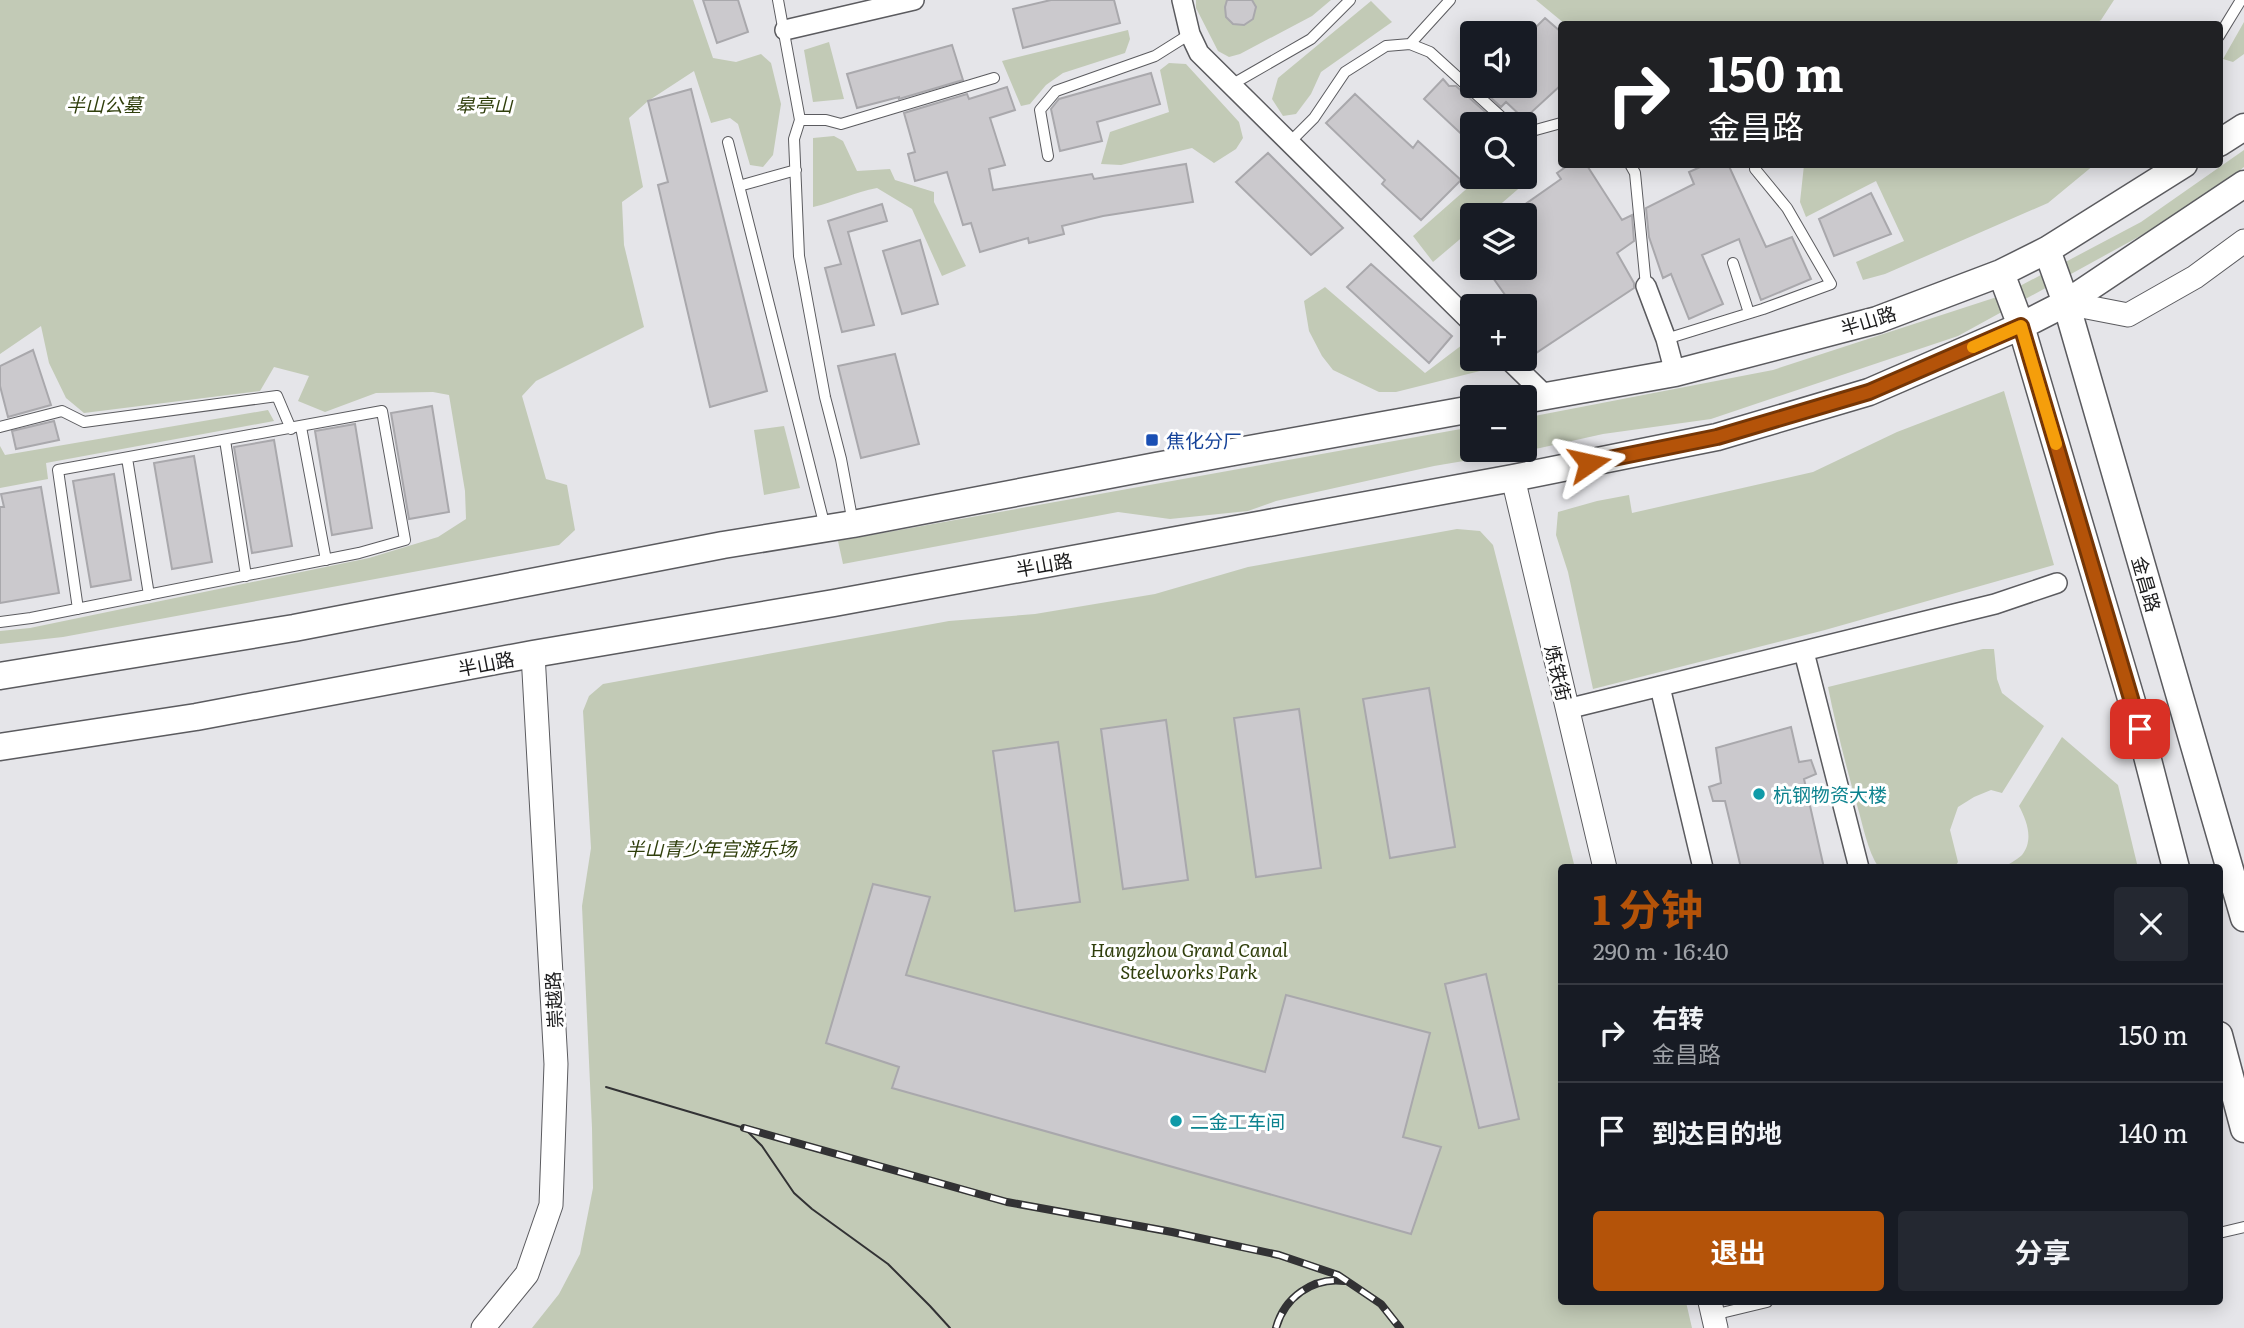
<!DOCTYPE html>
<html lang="zh">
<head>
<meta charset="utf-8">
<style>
  :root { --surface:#171b24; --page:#242831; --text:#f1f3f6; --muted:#9ea1a6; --line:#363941; --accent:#b45309 }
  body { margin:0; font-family:Literata,"Noto Sans SC",serif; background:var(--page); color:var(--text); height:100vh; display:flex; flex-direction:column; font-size:26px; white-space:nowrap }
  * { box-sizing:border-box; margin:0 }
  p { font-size:23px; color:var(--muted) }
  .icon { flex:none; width:38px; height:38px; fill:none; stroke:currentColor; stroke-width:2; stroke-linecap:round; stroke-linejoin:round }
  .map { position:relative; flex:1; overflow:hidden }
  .side { position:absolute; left:1558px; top:864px; width:665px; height:441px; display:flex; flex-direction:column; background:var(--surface); border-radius:7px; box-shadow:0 4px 18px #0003 }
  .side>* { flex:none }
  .banner { position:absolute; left:1558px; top:21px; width:665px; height:147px; border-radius:7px; box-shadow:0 4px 18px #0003; background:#202124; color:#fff; overflow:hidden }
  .controls { position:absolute; left:1460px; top:21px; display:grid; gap:14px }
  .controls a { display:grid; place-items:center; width:77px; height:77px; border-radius:7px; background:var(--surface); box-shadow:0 4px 18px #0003; font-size:35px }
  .pin { position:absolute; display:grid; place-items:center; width:60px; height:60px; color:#fff; margin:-30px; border-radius:14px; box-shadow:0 4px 10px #0006 }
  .me { position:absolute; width:77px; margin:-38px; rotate:79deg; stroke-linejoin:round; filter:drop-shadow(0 0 5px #0008) }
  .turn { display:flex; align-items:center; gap:24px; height:147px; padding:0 35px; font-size:32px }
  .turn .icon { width:91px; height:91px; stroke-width:2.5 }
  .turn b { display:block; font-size:49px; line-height:60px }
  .round { display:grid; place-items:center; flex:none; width:74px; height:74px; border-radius:7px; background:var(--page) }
  .head { display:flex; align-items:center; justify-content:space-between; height:119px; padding:0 35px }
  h1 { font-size:42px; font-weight:700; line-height:52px; color:var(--accent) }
  .button { display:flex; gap:14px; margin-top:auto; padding:14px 35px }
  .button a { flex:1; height:80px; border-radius:7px; background:var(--accent); color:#fff; font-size:28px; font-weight:700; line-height:80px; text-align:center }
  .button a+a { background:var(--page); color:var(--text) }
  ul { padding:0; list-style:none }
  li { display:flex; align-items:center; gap:21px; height:98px; padding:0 35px; border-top:2px solid var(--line) }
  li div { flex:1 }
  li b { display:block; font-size:26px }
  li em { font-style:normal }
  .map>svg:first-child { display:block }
  .green { fill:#c2cab6 }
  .building { fill:#cbc9cd; stroke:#a9a8ac; stroke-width:2 }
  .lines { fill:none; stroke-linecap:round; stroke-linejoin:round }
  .service-casing { stroke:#5b5b5f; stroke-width:12 }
  .minor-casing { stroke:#5b5b5f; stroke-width:22 }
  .tertiary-casing { stroke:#5b5b5f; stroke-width:25 }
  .secondary-casing { stroke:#5b5b5f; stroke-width:29 }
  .service { stroke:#fff; stroke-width:10 }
  .minor { stroke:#fff; stroke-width:19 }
  .tertiary { stroke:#fff; stroke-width:23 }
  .secondary { stroke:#fff; stroke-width:26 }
  .tram { stroke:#323234; stroke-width:2 }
  .rail-casing { stroke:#323234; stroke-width:8 }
  .rail { stroke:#fff; stroke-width:5; stroke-dasharray:16; stroke-linecap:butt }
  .route-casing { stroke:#753606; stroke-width:18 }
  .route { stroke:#b45309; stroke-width:12 }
  .slow { stroke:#f59e0b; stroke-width:12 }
  .transit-dot { fill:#1a4fb4; stroke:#fff; stroke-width:2.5 }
  .culture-dot { fill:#0f9aa8; stroke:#fff; stroke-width:2.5 }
  .labels { text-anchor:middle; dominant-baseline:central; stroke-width:6; stroke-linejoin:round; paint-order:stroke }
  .park-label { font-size:19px; font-style:italic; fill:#303f0c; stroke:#fff }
  .street-label { font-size:19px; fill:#1b1b1c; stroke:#fff }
  .transit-label { font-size:19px; fill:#164399; stroke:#fff; text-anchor:start }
  .culture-label { font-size:19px; fill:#0d838f; stroke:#fff; text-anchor:start }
</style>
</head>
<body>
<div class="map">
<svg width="2244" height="1328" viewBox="0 0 2244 1328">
  <rect width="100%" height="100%" fill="#e5e5e9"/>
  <path class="green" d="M0 0H693L713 58 736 62 761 54 771 63 781 104 773 155 763 167 750 165 738 124 730 118 711 123 694 71 648 101 629 118 643 187 622 202 624 245 644 327 536 381 522 396 546 479 567 485 575 530 559 545 63 637 0 644V631L30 628 369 558 438 537 466 519 465 491 449 395 433 392 376 393 325 412 298 401 309 376 274 367 260 391 84 413 66 398 49 363 41 326 0 354Z
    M1196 0H1331L1312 16 1240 54 1229 57 1218 51 1196 8Z
    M1536 0H2114L2101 20 2094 24H1565Z
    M1371 1 1392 22 1321 72 1311 94 1296 114 1283 116 1272 99 1278 78Z
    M2244 22V54L2233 62 2223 59Z
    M1128 30 1130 39 1125 53 1063 73 1046 85 1030 104 1021 106 1002 61Z
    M829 42 844 99 813 102 804 50Z
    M1169 63 1186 64 1239 122 1243 138 1236 149 1214 163 1192 148 1121 165 1101 164 1110 132 1169 112 1160 70Z
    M834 136 843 141 857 171 890 169 895 180 934 192V202L966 266 942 276 912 209 877 188C855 192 835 202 813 207V138Z
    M2244 150V167L2193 207 1958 336 1711 419 1603 434 1540 448 1434 466 1276 501 1248 511 1170 519 1118 512 843 564 838 541 1472 427V450H1524V418L1773 370 2003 295 2141 222Z
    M1524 151 1534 163 1532 177 1488 215H1472V229L1433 262 1413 236 1480 177H1524Z
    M1804 165V164L2094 165 2048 203 1885 274 1863 280 1856 262 1904 241 1876 181 1806 217 1800 202Z
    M1325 287 1425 373 1462 345 1472 354V359H1477L1488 369 1396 392H1379L1333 370 1322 356 1309 331 1304 301Z
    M2004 391 2054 565 1825 630 1593 689 1568 572 1556 535 1558 512 1597 501 1629 495 1632 513 1813 472 1897 432Z
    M268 410 274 421 46 463 48 479 0 488V446L5 455Z
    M784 426 800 488 764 495 754 430Z
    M1457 529 1480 531 1493 545 1575 868H1561V1302H1686L1692 1328H532L559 1294 580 1254 593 1188 592 1128 582 906 591 848 583 711 589 696 603 684 949 621 1035 614 1155 594 1248 567Z
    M1983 649H1994L1997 679 2002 693 2044 726 2002 793 1991 790 1974 797 1958 807 1950 830 1958 862 1954 868H1879C1867 850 1863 825 1857 805 1846 766 1836 727 1828 687Z
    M2062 737 2118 785 2138 868H2003C2008 864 2017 860 2022 855 2034 840 2027 821 2019 806Z"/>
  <path class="building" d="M703 0H738L748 32 717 43Z
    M1051 0H1114L1120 23 1023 48 1013 9Z
    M1227 0H1252L1256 7 1253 19 1244 25 1233 24 1226 17 1225 7Z
    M1545 18 1561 32V85L1524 119 1506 102 1501 107 1478 86H1524V39Z
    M952 45 963 80 899 99V97L857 108 847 74Z
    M1151 73 1160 104 1097 122 1102 141 1060 151 1051 109 1059 99Z
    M1443 79 1449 86H1456L1491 117 1483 124H1472V144L1424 99Z
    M1007 87 1015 110 990 118 1005 165 989 169 993 190 1092 174 1094 179 1186 164 1193 202 1103 216 1062 226 1064 234 1029 243 1028 238 980 252 971 223 963 225 947 172 915 181 908 154 915 152 904 113 967 94 969 99Z
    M691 89 767 391 710 407 658 185 668 182 648 101Z
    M1355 94 1413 148 1418 141 1461 180 1421 220 1382 184 1385 180 1326 123Z
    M1268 153 1343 228 1311 255 1236 182Z
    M1570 164H1586L1622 220 1632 215 1634 241 1617 253 1634 283V288L1536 353 1524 334V306H1513L1486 268H1524V247L1535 242 1524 223V215H1520L1517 210 1561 179 1557 173Z
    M1707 164H1728L1766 247 1792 237 1811 279 1761 300 1739 239 1702 255 1723 304 1689 319 1671 274 1663 278 1649 237 1646 208 1694 184 1689 172Z
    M1871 193 1891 234 1834 256 1819 219Z
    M882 204 887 221 848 232 874 325 842 332 825 268 841 264 828 221Z
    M920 240 938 304 902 314 883 251Z
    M1371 264 1452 336 1429 363 1347 287Z
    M33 350 51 405 8 417 0 386V366Z
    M895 354 919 444 861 458 838 366Z
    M432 406 449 512 409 519 391 413Z
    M54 421 59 440 16 449 12 431Z
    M355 424 372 528 332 535 315 431Z
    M274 440 292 546 252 553 234 447Z
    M194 456 212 562 172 569 154 463Z
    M114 474 131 580 91 587 73 481Z
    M41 487 59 593 0 603V507H4L1 494Z
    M1429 688 1455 847 1390 858 1363 699Z
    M1299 709 1321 868 1256 877 1234 718Z
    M1166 720 1188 880 1123 889 1101 729Z
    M1791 727 1799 762 1811 760 1816 774 1804 779 1824 868H1741L1725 801H1713L1709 787 1721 783 1716 748Z
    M1058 742 1080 902 1015 911 993 751Z
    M873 884 930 897 906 975 1265 1072 1286 995 1430 1033 1403 1137 1441 1147 1411 1234 892 1088 899 1067 826 1043Z
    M1486 974 1519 1119 1479 1128 1445 984Z"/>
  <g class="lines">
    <g class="service-casing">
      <path id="service" d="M778 0 800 120 794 139 799 256 825 397 841 459 853 523
        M2219 36 2241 0
        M1410 44 1450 0
        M1231 85 1311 39 1350 0
        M800 120H826L841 124 994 78
        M1524 129 1532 131 1561 123
        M728 142 825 527
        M1289 143 1314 118 1345 72 1386 46 1410 44 1430 52 1509 124
        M1048 156 1040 110 1056 91 1155 56 1190 34
        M1630 164 1635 173 1646 286
        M739 186 796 170
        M1733 263 1749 313
        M1666 339 1763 309 1831 284 1787 208 1755 169
        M0 427 62 411 84 422 277 396 291 429
        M301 427 326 560
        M225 440 246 576
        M127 458 149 595
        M0 622 31 618 359 553 405 540 382 411 58 470 78 609
        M2219 1233 2244 1227
        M1713 1315 1767 1302"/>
    </g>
    <g class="minor-casing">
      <path id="minor" d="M1182 0 1190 34 1199 53 1472 323
        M785 30 914 0
        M1646 286 1666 339 1675 373
        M1508 359 1546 396
        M1804 652 1859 868
        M1660 687 1703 868
        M1567 709 1995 604 2057 583"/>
    </g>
    <g class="tertiary-casing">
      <path id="tertiary" d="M2066 303 2128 315 2195 277 2244 241
        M1513 478 1605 868
        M1710 1302 1716 1328
        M483 1328 527 1274 551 1205 556 1064 533 654"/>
    </g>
    <g class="secondary-casing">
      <path id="secondary" d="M2219 143 2244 127
        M2047 250 2066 303 2244 918
        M2001 273 2021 326 2140 729 2176 868
        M1524 400 1675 373 1877 320 2001 273 2047 250 2184 164
        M0 676 294 628 723 545 853 524 1156 466 1472 409
        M0 747 196 717 533 654 834 603 1513 478 1717 437 1869 392 2021 326 2066 303 2244 184
        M2219 1035 2244 1129"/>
    </g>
    <use href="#service" class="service"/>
    <use href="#minor" class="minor"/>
    <use href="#tertiary" class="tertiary"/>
    <use href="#secondary" class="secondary"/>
    <path class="tram" d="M606 1087 744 1128 762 1146 794 1193 812 1209 888 1264 930 1306 950 1328"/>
    <g class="rail-casing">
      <path id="rail" d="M744 1128 1007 1202 1172 1232 1279 1255 1338 1275 1381 1304 1400 1328
        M1276 1328C1284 1298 1312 1277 1344 1281"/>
    </g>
    <use href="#rail" class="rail"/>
  </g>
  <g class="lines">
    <g class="route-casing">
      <path id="route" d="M1589 463 1717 437 1869 392 2021 326 2140 729"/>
    </g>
    <use href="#route" class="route"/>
    <path class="slow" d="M1973 347 2021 326 2056 444"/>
  </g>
  <rect class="transit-dot" x="1145" y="433" width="14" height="14" rx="3.5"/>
  <g class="culture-dot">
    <circle cx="1759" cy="794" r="7"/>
    <circle cx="1176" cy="1121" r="7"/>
  </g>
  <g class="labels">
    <g class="park-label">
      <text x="104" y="104">半山公墓</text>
      <text x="484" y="104">皋亭山</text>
      <text x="711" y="848">半山青少年宫游乐场</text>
      <text x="1189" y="949">Hangzhou Grand Canal<tspan x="1189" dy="22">Steelworks Park</tspan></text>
    </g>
    <g class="street-label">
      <text transform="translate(1868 320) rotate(-17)">半山路</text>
      <text transform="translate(1044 564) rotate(-10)">半山路</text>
      <text transform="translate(2147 584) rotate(74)">金昌路</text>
      <text transform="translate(486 663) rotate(-11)">半山路</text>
      <text transform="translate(1559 673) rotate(77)">炼铁街</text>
      <text transform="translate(553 1000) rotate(-93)">崇越路</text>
    </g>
    <g class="transit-label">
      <text x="1166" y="440">焦化分厂</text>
    </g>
    <g class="culture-label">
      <text x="1773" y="794">杭钢物资大楼</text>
      <text x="1190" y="1121">二金工车间</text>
    </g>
  </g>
</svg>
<div class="controls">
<a><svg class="icon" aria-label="sound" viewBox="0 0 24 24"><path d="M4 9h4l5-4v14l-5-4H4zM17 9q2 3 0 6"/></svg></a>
<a><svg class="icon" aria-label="search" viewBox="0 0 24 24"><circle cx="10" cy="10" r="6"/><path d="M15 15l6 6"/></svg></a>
<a><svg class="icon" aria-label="layers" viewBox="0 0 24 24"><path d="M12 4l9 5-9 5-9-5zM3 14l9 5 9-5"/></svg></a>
<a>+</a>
<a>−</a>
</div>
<div class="pin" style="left:2140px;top:729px;background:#d93025"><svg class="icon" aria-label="arrive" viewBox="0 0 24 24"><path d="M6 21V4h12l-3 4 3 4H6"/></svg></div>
<svg class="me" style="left:1589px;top:463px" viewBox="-20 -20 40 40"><path d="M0-17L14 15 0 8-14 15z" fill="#b45309" stroke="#fff" stroke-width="4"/></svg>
<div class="banner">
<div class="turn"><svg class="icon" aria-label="right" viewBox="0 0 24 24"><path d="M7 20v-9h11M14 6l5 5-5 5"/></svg><div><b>150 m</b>金昌路</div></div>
</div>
<section class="side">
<div class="head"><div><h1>1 分钟</h1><p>290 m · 16:40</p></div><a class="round"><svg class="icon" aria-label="close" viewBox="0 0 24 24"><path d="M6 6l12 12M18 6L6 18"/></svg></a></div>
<ul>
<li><svg class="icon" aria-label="right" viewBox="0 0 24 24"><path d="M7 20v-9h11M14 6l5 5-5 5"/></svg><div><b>右转</b><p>金昌路</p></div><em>150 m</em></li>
<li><svg class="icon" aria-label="arrive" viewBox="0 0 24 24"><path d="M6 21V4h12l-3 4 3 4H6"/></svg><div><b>到达目的地</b></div><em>140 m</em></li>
</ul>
<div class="button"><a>退出</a><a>分享</a></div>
</section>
</div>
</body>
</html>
